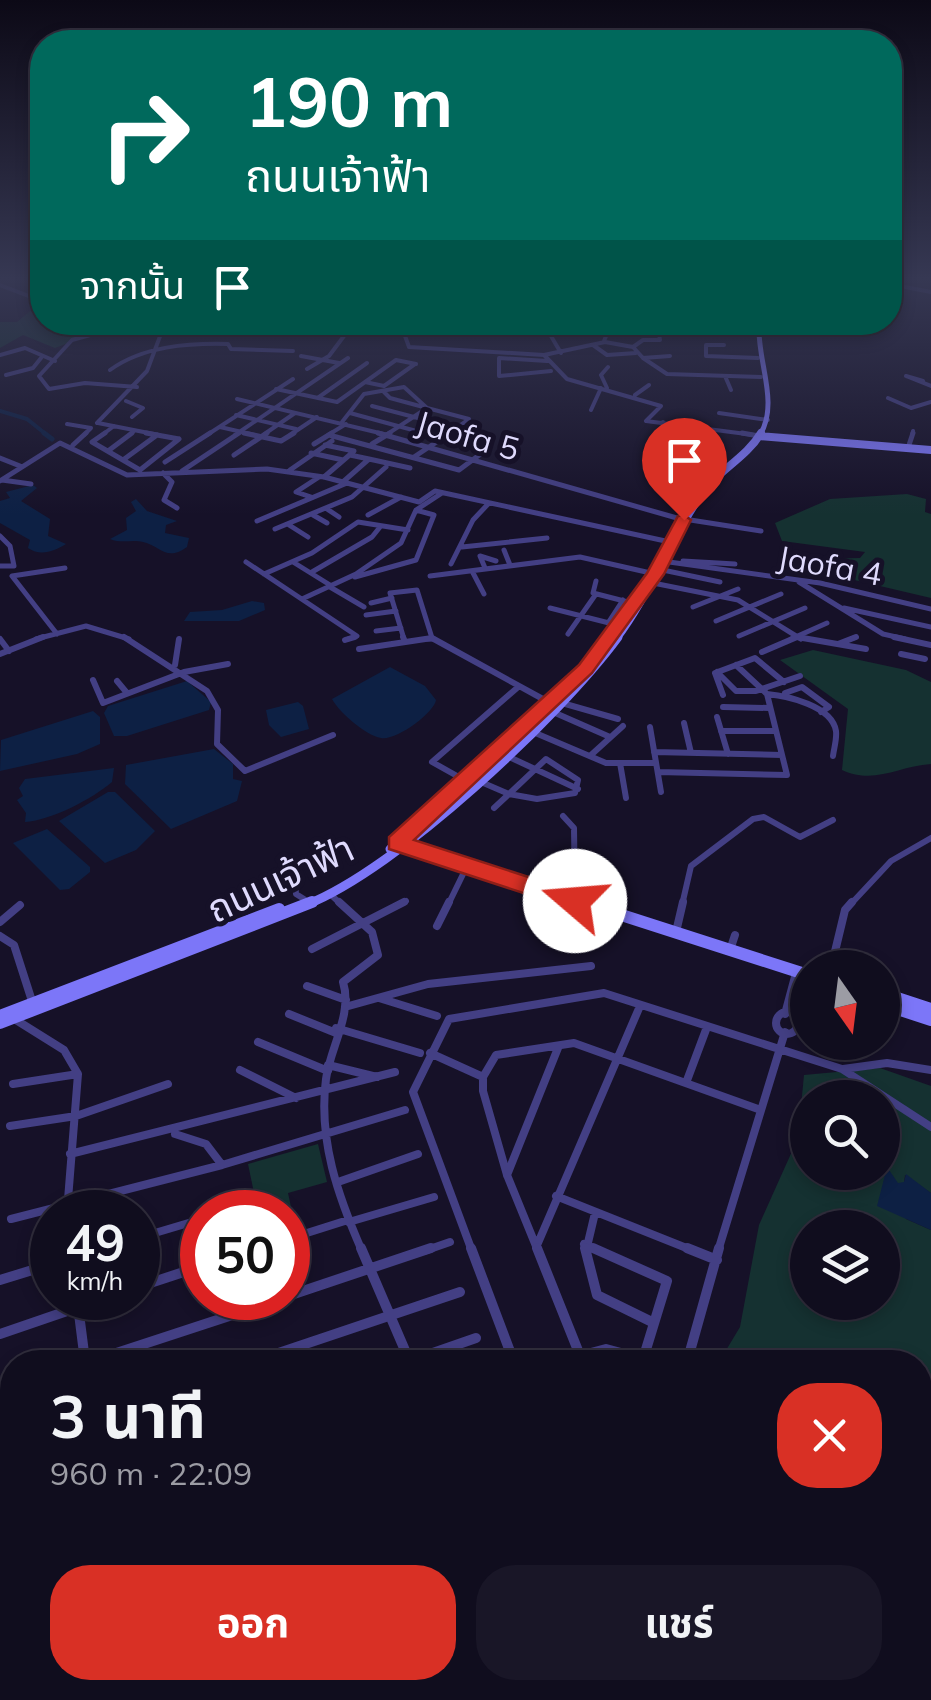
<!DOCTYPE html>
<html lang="th">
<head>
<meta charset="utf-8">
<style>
  :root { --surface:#100d1e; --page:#191627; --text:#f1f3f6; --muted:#9c9ca4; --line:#302d3c; --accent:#d93025 }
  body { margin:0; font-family:Mulish,"Noto Sans Thai",sans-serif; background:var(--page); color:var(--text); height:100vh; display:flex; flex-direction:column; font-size:38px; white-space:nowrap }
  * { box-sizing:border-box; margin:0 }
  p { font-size:32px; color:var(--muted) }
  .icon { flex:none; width:55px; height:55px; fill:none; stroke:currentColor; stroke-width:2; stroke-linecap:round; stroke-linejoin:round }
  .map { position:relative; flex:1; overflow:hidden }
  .sheet { position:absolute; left:0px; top:1350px; width:932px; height:350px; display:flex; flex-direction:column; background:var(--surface); border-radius:40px 40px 0 0; box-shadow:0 5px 15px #0003,0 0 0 2px var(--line) }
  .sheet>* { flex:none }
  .top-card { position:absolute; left:30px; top:30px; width:872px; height:305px; border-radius:40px; box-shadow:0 5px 15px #0003,0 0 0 2px var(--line); background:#00695c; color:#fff; overflow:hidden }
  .needle { width:65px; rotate:166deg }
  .buttons { position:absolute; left:790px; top:950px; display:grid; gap:20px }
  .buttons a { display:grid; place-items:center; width:110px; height:110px; border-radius:50%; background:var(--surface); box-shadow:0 5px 15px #0003,0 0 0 2px var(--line); font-size:50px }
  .speed { position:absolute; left:30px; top:1190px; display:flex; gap:20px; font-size:50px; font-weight:700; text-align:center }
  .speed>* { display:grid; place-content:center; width:130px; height:130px; border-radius:50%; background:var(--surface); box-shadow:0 5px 15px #0003,0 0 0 2px var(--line); line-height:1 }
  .speed small { font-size:25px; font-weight:400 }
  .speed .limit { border:15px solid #d22; background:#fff; color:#111 }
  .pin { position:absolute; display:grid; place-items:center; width:85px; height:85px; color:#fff; margin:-102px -42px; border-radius:50% 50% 50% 0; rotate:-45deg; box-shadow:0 0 10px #0007 }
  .pin .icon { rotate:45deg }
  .me { position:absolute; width:110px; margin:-55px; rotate:288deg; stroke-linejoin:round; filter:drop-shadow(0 0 8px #0008) }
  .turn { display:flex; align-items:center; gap:35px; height:210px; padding:0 50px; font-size:45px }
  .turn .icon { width:130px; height:130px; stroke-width:2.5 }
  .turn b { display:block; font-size:70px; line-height:85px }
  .then { display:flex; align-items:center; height:95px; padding:0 50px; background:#0003; gap:20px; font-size:38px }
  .round { display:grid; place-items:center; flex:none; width:105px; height:105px; border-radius:40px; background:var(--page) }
  .head { display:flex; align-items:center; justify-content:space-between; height:170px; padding:0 50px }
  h1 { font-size:60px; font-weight:700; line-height:75px }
  .cta { display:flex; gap:20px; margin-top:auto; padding:20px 50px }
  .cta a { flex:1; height:115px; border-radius:40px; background:var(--accent); color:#fff; font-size:40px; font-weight:700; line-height:115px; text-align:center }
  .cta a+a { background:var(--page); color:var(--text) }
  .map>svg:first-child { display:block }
  .green { fill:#153131; fill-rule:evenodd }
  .water { fill:#0d2044 }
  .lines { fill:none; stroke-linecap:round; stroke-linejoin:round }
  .stream { stroke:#0d2044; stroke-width:4 }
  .canal-far1 { stroke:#0d2044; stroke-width:4 }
  .canal { stroke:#0d2044; stroke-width:5 }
  .street-far4 { stroke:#433f84; stroke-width:4 }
  .street-far3 { stroke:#433f84; stroke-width:5 }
  .street-far2 { stroke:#433f84; stroke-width:6 }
  .street-far1 { stroke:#433f84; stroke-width:8 }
  .street { stroke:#433f84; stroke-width:10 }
  .secondary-far4 { stroke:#7c76f8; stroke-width:5 }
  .secondary-far3 { stroke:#7c76f8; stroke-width:8 }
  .secondary-far2 { stroke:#7c76f8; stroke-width:9 }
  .secondary-far1 { stroke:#7c76f8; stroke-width:12 }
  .secondary { stroke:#7c76f8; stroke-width:15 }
  .route { fill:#d93025; stroke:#8d1f18; stroke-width:2.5 }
  .labels { text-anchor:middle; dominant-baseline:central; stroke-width:10; stroke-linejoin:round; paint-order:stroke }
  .far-street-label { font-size:32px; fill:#dfdafd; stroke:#161128 }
  .street-label { font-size:38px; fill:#dfdafd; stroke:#161128 }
</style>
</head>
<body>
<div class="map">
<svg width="931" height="1700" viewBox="0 0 931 1700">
  <rect width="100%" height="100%" fill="#161128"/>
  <path class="green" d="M41 302 42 322 153 323 152 330 100 331 55 348 23 335 0 348V322H17Z
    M907 494 926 499 925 512 931 514V598L812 570 819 559 860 558 865 552 782 541 775 523 830 499Z
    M813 650 906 670 931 682V764C898 766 875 785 842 770L848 709 780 660Z
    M880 1068 931 1086V1193L905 1175 904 1183H898L906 1219 931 1230V1676L920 1675V1362H719L740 1327 759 1225 798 1138 804 1075ZM808 1098H882V1172H808ZM808 1228H882V1302H808Z
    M318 1144 327 1182 288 1193 296 1230 288 1233V1212H258L248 1164Z"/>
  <path class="water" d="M33 485 37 488 21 501 50 519 48 536 66 544C54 551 41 557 28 548L30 540 0 523V501L10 498 6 492Z
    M136 499 147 511 177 521 166 525 165 533 189 538 187 547C166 562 161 546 143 542 132 539 122 544 110 539L127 530 126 518 136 511 131 502Z
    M252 601 264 603 265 610 239 621H184L190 612 222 610Z
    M390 667 425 686 436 700C434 713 396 741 381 738 365 735 339 712 332 699Z
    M187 681 211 702 209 710 127 736H114L104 713 108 706Z
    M298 702 303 706 309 729 281 737 269 725 266 710Z
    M93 711 100 717V744L77 754 0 771 1 740Z
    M214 749 233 764V779L242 781 237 801 171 829 125 784 126 765Z
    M114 768 112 782C92 799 52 820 25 822L26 813 17 800 23 796 19 788 25 779Z
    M108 792H115L155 831 136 850 105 863 59 821Z
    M47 829 90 867V872L69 889 60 890 13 843Z
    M887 1167 898 1183 904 1182 906 1174 931 1193V1230L877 1206Z"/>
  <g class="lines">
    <path class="stream" d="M920 1655 931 1666"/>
    <path class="canal-far1" d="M0 411 27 419 47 435"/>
    <path class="canal" d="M44 433 52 439"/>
    <path class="street-far4" d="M890 284 931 292
      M0 285 42 301
      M400 322 409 347 544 355 605 342 633 347 643 358 670 356
      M625 324 682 330
      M215 326 217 322
      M402 329 497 333 504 322
      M604 341 612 322
      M593 345 607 355 636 353
      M724 345H706V356L758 358
      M633 347 643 340H660L658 328
      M561 353 548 331 605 328
      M0 355 25 348 55 361
      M544 355 567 379 661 406 646 421
      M301 356 339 363
      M643 358 667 374 761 377
      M547 361 499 358V376L551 371
      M307 369 329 356 347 332 362 329V322
      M110 370C143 346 188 343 228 344L231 349 293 351
      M6 375 33 368 41 358
      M725 376 731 390
      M923 381 906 376 931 386
      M365 382 384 386 415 364
      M137 387 85 383 49 389 39 376 72 340 101 332 178 330
      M607 388 601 375 608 367
      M276 389 337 402 396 360 416 364
      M384 392 390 398 427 408 386 435
      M635 395 649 385
      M319 397 367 363
      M888 398 911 408 931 402
      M237 399 388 435
      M126 401 143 408 132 417
      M372 406 456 428
      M591 410 601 388
      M350 413 431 435
      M719 413 768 420
      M236 415 296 429
      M646 421 754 435
      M342 422 364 394 404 387 427 408 469 419
      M663 422V433
      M97 423 147 371 162 331
      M98 423 159 435
      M67 424 91 428 84 435
      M220 427 255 435
      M102 435 114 426
      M129 435 134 431
      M207 435 293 379
      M235 435 348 358
      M263 435 295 413
      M290 435 317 417
      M328 435 346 424
      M446 435 468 420
      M912 435 913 431"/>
    <path class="street-far3" d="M105 433 92 442 140 470 179 439
      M146 433 179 439
      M244 433 281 441 294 433
      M378 433 684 520
      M742 433 759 436
      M329 435 459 470 486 450 422 433
      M314 444 332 433
      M372 444 390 433
      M73 445 86 433
      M325 445 354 451
      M908 448 913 433
      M108 451 132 433
      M311 453 343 460
      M234 455 267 433
      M414 457 450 433
      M0 458 20 466
      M369 459 410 468
      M123 460 157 435
      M165 462 210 433
      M290 470 332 441
      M182 471 239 433
      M163 473 172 482 164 500 177 508
      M324 477 353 452
      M2 480 31 484
      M0 481 60 443 127 475 267 469 324 477 419 502 435 491 670 542
      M344 481 369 459 350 455
      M311 497 296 492 319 477
      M327 509 339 517
      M313 515 327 523
      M368 515 401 497
      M684 519 761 531
      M257 521 347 483
      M289 525 308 537
      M275 529 352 497 386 467
      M0 536 10 546 14 566H0
      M462 547 547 538
      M504 550 510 565
      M662 561 820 583 931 609
      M683 561 735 564
      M246 562 357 636 348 639
      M293 562 330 585
      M451 564 473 520 489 503
      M485 568 480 556 496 561
      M658 569 720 582
      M472 571 484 594
      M312 572 372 537 380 527
      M264 574 312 553 358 522 408 530
      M430 576 580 557 655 574
      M355 577 416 560 434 515 416 510
      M596 581 593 593 632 603
      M799 582 883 634 905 639
      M653 583 738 600 801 639
      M330 587 364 607
      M302 599 356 574 401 543 416 510 442 493
      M371 603 392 598
      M693 607 738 589
      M550 608 617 625
      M844 608 931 627
      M366 615 396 611
      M716 621 781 594
      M608 623 623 600
      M376 631 401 628
      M57 634 12 576 65 568
      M568 634 596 594
      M739 636 805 608
      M36 639 86 626 129 639
      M404 639 390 593 417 590 432 638
      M425 639H434
      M791 639 827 623
      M851 639 856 637"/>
    <path class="street-far2" d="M124 637 207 691 218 710 217 744 245 771 333 735
      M403 637 405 642
      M797 637 866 649
      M894 637 931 645
      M0 639 9 651
      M345 640 355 637
      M838 644 856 637
      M359 649 432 638 552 704
      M762 652 797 637
      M0 654 43 637
      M901 654 925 659
      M175 665 179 639
      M717 672 736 691H756L800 676
      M93 680 103 703 184 672 228 664
      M117 681 127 693
      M785 693 802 687 829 707 821 712
      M767 694C788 696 832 706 836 731 837 739 834 748 833 756
      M723 695 715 673 755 658 784 682
      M562 703 618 719
      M723 707 769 708
      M553 712 610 737
      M717 717 728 754
      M684 723 691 753
      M650 727 661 792
      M721 731H775
      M533 732 606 763H656
      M654 752 782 755
      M591 755 623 726
      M507 756 578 789
      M546 759 578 780 575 793 537 799 509 794Z
      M620 763 626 798
      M658 772 787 775 767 694 736 665
      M466 781 432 762 517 688
      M481 782 509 794
      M494 808 509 794
      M563 816 574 828 575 900
      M281 859 295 880 296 894 304 899
      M331 895 342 905
      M399 905 406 901
      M448 905 467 866
      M682 905 691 866 753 819 764 817 800 837 833 820
      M850 905 891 861 931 838"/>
    <path class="street-far1" d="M339 902 372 932 378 955 343 982C353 1014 330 1048 326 1079 318 1140 338 1196 362 1251
      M0 922 20 905
      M437 926 449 902
      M676 932 683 902
      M0 936 14 945 32 1001
      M312 949 404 902
      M730 950 735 935
      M831 968 845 910 852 902
      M307 986 346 1000
      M379 998 437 1016
      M345 1007 428 984 591 966
      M776 1023a11 11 0 1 1 22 0a11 11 0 1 1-22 0Z
      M289 1014 336 1033
      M785 1014 796 973
      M796 1018 806 977
      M16 1020 64 1050 78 1074 67 1212
      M336 1028 420 1053
      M258 1042 328 1071
      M430 1053 483 1077
      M328 1065 377 1077
      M843 1069 887 1063 931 1070
      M240 1070 296 1098
      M686 1083 707 1027
      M13 1084 78 1074
      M10 1126 76 1116 168 1084
      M175 1134 206 1144 222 1165
      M70 1154 395 1072
      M507 1175 558 1048
      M338 1182 418 1154
      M556 1196 694 1251
      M223 1212 252 1204
      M11 1219 222 1165 405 1110
      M349 1222 434 1197
      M138 1238 202 1219
      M288 1239 348 1220
      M538 1243 640 1006
      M584 1244 599 1251
      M424 1251 450 1242
      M472 1251 413 1092 449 1019 604 993 842 1069 931 1127
      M538 1251 507 1175 483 1091V1077L496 1055 574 1043 758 1109
      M586 1251 595 1213
      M718 1251 785 1032"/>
    <path class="street" d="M361 1248 410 1362
      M471 1248 514 1362
      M537 1248 579 1353
      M585 1248 597 1295 652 1322
      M593 1248 667 1281 644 1356
      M687 1248 717 1260
      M0 1280 52 1264
      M138 1287 202 1266
      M288 1296 431 1248
      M77 1298 84 1353 90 1362
      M0 1334 105 1298
      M89 1362 284 1298
      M252 1362 460 1292
      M407 1362 476 1338
      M557 1362 606 1349 654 1362
      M687 1362 719 1248
      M0 1392 12 1388
      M0 1476 8 1473
      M0 1579 5 1577
      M920 1606 931 1608
      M381 1688 385 1700
      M512 1700 518 1688"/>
    <path class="secondary-far4" d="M759 322C756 359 780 402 760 435"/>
    <path class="secondary-far3" d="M759 436 931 450
      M612 634 652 578
      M616 639C650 594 668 542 701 495 717 471 746 458 761 433"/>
    <path class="secondary-far2" d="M403 845 589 905
      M390 849 512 741
      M306 905C398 869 559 717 618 637"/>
    <path class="secondary-far1" d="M581 902 808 975
      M882 993 931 1009
      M882 1004 931 1020
      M0 1016 279 909
      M0 1023 312 902"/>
    <path class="secondary" d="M0 1652 12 1647
      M523 1688 541 1700"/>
  </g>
  <linearGradient id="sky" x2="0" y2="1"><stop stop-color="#0c0916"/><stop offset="0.54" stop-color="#363853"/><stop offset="1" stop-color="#363853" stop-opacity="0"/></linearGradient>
  <rect width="931" height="515" fill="url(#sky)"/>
  <path class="route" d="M684 515 691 520 664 574 592 673 414 840 584 895V907L575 910 389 849V837L579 665 647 573 678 516Z"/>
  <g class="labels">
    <g class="far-street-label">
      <text transform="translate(468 435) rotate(16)">Jaofa 5</text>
      <text transform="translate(830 565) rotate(10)">Jaofa 4</text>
    </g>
    <g class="street-label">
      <text transform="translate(280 878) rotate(-25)">ถนนเจ้าฟ้า</text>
    </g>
  </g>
</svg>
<div class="buttons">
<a><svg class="needle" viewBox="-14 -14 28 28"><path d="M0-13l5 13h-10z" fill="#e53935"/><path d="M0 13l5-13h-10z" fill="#9c9ca4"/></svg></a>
<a><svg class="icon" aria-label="search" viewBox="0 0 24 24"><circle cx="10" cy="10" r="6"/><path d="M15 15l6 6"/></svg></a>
<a><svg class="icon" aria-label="layers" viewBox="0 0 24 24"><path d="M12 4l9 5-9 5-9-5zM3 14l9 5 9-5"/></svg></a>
</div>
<div class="speed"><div>49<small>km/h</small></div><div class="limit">50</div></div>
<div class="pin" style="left:684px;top:520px;background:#d93025"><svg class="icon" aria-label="arrive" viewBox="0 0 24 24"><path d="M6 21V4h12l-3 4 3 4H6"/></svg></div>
<svg class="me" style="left:575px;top:901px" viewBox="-20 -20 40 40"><circle r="19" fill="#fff"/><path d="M0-13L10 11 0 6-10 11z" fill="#d93025"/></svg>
<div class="top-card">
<div class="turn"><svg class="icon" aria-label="right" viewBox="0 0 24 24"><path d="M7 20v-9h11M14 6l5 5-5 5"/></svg><div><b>190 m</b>ถนนเจ้าฟ้า</div></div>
<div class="then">จากนั้น<svg class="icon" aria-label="arrive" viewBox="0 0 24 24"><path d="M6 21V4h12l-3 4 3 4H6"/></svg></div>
</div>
<section class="sheet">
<div class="head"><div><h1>3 นาที</h1><p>960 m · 22:09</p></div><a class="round" style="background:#d93025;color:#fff"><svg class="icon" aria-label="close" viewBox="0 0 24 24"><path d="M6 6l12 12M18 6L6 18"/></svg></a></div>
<div class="cta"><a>ออก</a><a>แชร์</a></div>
</section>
</div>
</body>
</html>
